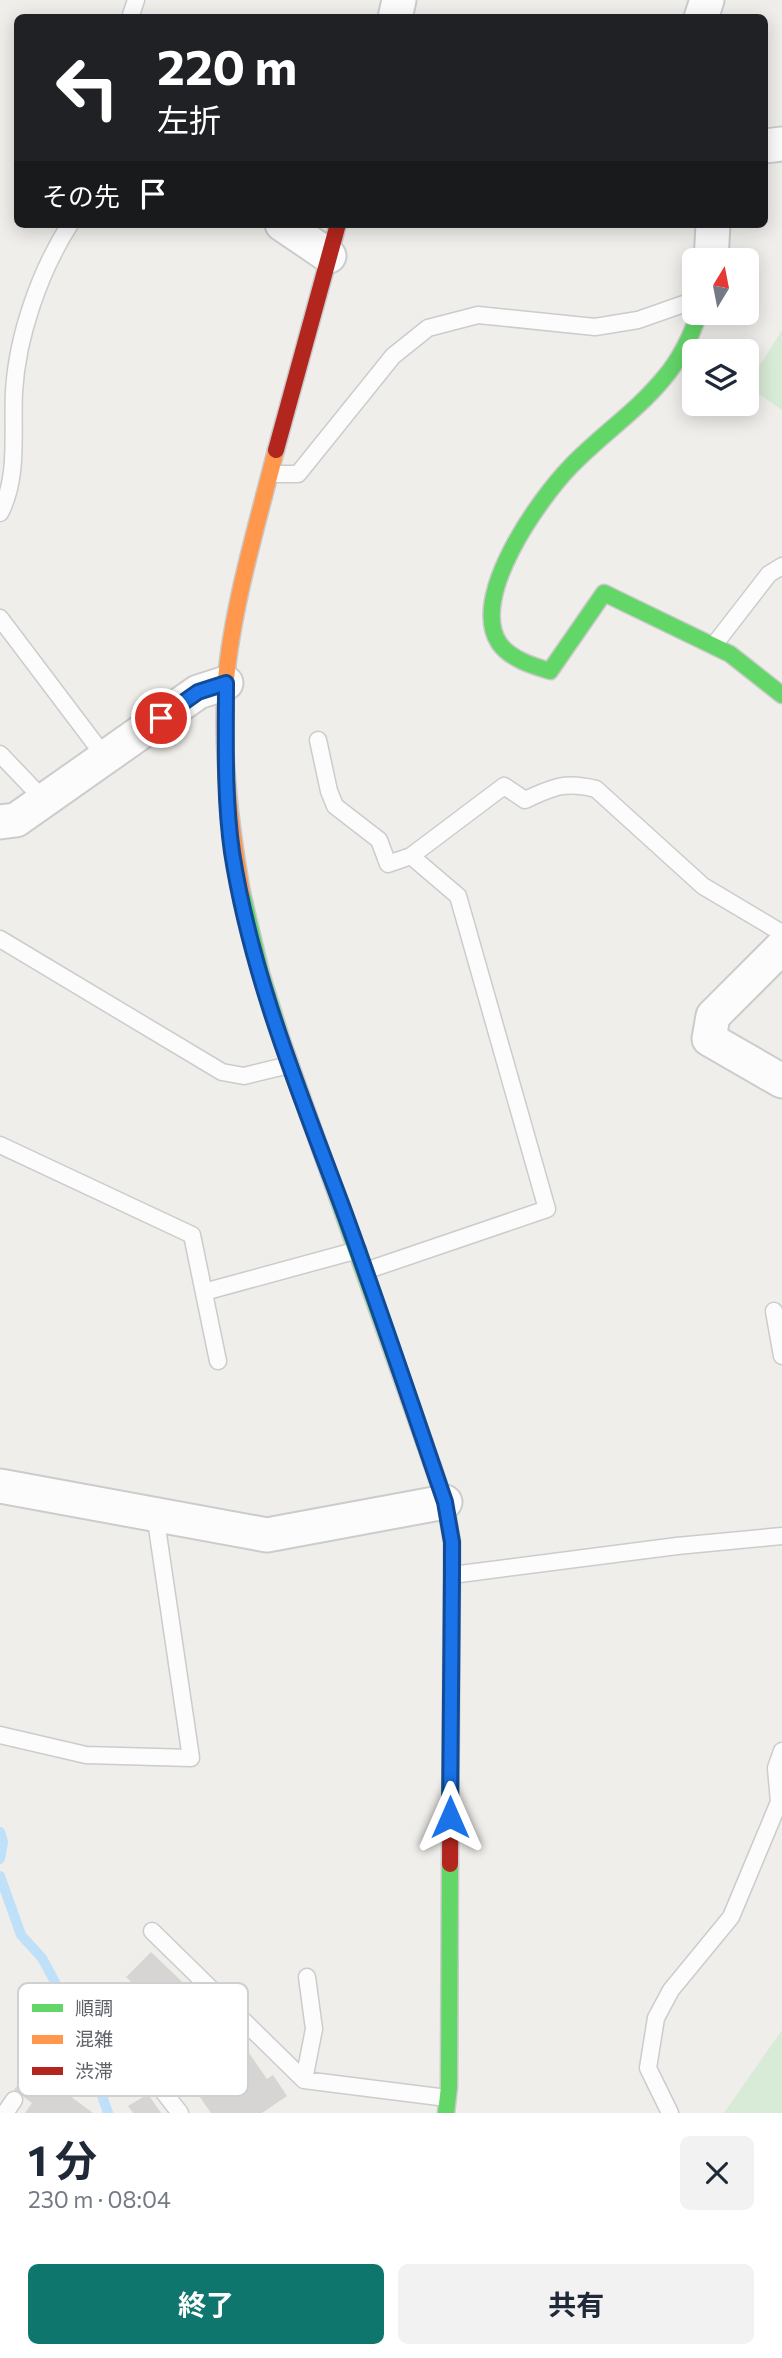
<!DOCTYPE html>
<html lang="ja">
<head>
<meta charset="utf-8">
<style>
  :root { --surface:#fff; --page:#f2f2f3; --text:#1f2937; --muted:#747a83; --accent:#0f766e }
  body { margin:0; font-family:Commissioner,"Noto Sans JP",sans-serif; background:var(--page); color:var(--text); height:100vh; display:flex; flex-direction:column; font-size:26px; white-space:nowrap }
  * { box-sizing:border-box; margin:0 }
  p { font-size:23px; color:var(--muted) }
  .icon { flex:none; width:38px; height:38px; fill:none; stroke:currentColor; stroke-width:2; stroke-linecap:round; stroke-linejoin:round }
  .map { position:relative; height:2113px; overflow:hidden }
  .drawer { display:flex; flex-direction:column; background:var(--surface); flex:1 }
  .drawer>* { flex:none }
  .hud { position:absolute; left:14px; top:14px; width:754px; height:214px; border-radius:10px; box-shadow:0 4px 18px #0003; background:#202124; color:#fff; overflow:hidden }
  .needle { width:46px; rotate:10deg }
  .tools { position:absolute; left:682px; top:248px; display:grid; gap:14px }
  .tools a { display:grid; place-items:center; width:77px; height:77px; border-radius:10px; background:var(--surface); box-shadow:0 4px 18px #0003; font-size:35px }
  .pin { position:absolute; display:grid; place-items:center; width:60px; height:60px; color:#fff; margin:-30px; border:4px solid #fff; border-radius:50%; box-shadow:0 2px 7px #0007 }
  .me { position:absolute; width:77px; margin:-38px; rotate:0deg; stroke-linejoin:round; filter:drop-shadow(0 0 5px #0008) }
  .turn { display:flex; align-items:center; gap:24px; height:147px; padding:0 28px; font-size:32px }
  .turn .icon { width:91px; height:91px; stroke-width:2.5 }
  .turn b { display:block; font-size:49px; line-height:60px }
  .then { display:flex; align-items:center; height:66px; padding:0 28px; background:#0003; gap:14px; font-size:26px }
  .round { display:grid; place-items:center; flex:none; width:74px; height:74px; border-radius:10px; background:var(--page) }
  .head { display:flex; align-items:center; justify-content:space-between; height:119px; padding:0 28px }
  h1 { font-size:42px; font-weight:700; line-height:52px }
  .primary-button { display:flex; gap:14px; margin-top:auto; padding:14px 28px }
  .primary-button a { flex:1; height:80px; border-radius:10px; background:var(--accent); color:#fff; font-size:28px; font-weight:700; line-height:80px; text-align:center }
  .primary-button a+a { background:var(--page); color:var(--text) }
  .map>svg:first-child { display:block }
  .green { fill:#d8ebd6 }
  .lines { fill:none; stroke-linecap:round; stroke-linejoin:round }
  .stream { stroke:#bfe0f9; stroke-width:10 }
  .building { fill:#d6d5d3 }
  .lane-casing { stroke:#cbcccc; stroke-width:19 }
  .street-casing { stroke:#cbcccc; stroke-width:37 }
  .fast-casing { stroke:#cacacb; stroke-width:19 }
  .slow-casing { stroke:#cacacb; stroke-width:19 }
  .jam-casing { stroke:#cacacb; stroke-width:19 }
  .lane { stroke:#fdfcfc; stroke-width:16 }
  .street { stroke:#fdfcfc; stroke-width:33 }
  .fast { stroke:#63d668; stroke-width:16 }
  .slow { stroke:#ff974d; stroke-width:16 }
  .jam { stroke:#b3261e; stroke-width:16 }
  .route-casing { stroke:#114b97; stroke-width:18 }
  .route { stroke:#1a73e8; stroke-width:12 }
  .key { fill:#fff; stroke:#cfd0d2; stroke-width:2 }
  .key-label { font-size:19px; fill:#5f6368 }
</style>
</head>
<body>
<div class="map">
<svg width="782" height="2113" viewBox="0 0 782 2113">
  <rect width="100%" height="100%" fill="#efeeea"/>
  <path class="green" d="M782 330V410L747 386Z
    M782 2030V2113H724Z"/>
  <g class="lines">
    <path class="stream" d="M0 1832 3 1842 0 1859
      M0 1876 21 1935 42 1958 77 2023 108 2113"/>
  </g>
  <path class="building" d="M151 1952 221 2019 178 2063 150 2036 168 2017 126 1977Z
    M236 2034 267 2079 273 2075 287 2096 262 2113H211L182 2071Z
    M51 2041 71 2055 61 2067 76 2079 66 2093 93 2113H25L32 2103 14 2090Z
    M148 2094 161 2113H133L128 2106Z"/>
  <g class="lines">
    <g class="lane-casing">
      <path id="lane" d="M130 18 136 0
        M271 474H298L393 356 428 328 478 315 595 327 638 320 695 300
        M0 513C19 477 12 432 14 392 17 336 40 271 70 224
        M0 618 105 757
        M714 645 769 574 782 566
        M318 740 329 791 335 806 379 840 388 864 411 856 458 896 547 1209 365 1271
        M0 754 44 800
        M411 856 504 786 525 800C553 787 565 781 596 789L703 886 782 933
        M0 939 222 1072 244 1076 289 1065
        M0 1145 192 1235 218 1361
        M204 1292 358 1250
        M774 1311 782 1356
        M452 1575 677 1546 782 1536
        M0 1735 86 1755 191 1758 155 1514
        M152 1931 304 2080 447 2098
        M114 2038 137 2058 180 2113
        M304 2080 314 2029 307 1977
        M5 2113 14 2100
        M670 2113 648 2068 656 2018 671 1990 731 1917 779 1802 776 1768 782 1751"/>
    </g>
    <g class="street-casing">
      <path id="street" d="M395 18 399 0
        M701 18 707 0
        M765 146 782 144
        M282 224 329 256
        M711 261 713 224
        M0 822 16 820 198 692 226 683
        M782 947 713 1016 709 1039 782 1081
        M0 1486 267 1535 445 1502"/>
    </g>
    <g class="fast-casing">
      <path id="fast" d="M699 313C691 337 681 358 664 378 637 411 601 435 571 466 539 499 469 597 499 643 510 659 533 666 550 671L604 593 730 654 782 695
        M242 893 261 973 282 1041 425 1444
        M446 2113 449 2087 450 1864"/>
    </g>
    <g class="slow-casing">
      <path id="slow" d="M242 893C230 823 221 752 226 680 232 608 258 521 276 450"/>
    </g>
    <g class="jam-casing">
      <path id="jam" d="M276 450 338 224
        M425 1444 445 1502 452 1542 450 1864"/>
    </g>
    <use href="#lane" class="lane"/>
    <use href="#street" class="street"/>
    <use href="#fast" class="fast"/>
    <use href="#slow" class="slow"/>
    <use href="#jam" class="jam"/>
  </g>
  <g class="lines">
    <g class="route-casing">
      <path id="route" d="M161 718 198 692 226 683C226 739 224 796 232 852 251 975 299 1091 342 1206 378 1304 411 1403 445 1502L452 1542V1575L450 1817"/>
    </g>
    <use href="#route" class="route"/>
  </g>
  <rect x="18" y="1983" width="230" height="113" rx="10" class="key"/>
  <rect x="32" y="2004" width="31" height="8" fill="#63d668"/>
  <rect x="32" y="2035" width="31" height="9" fill="#ff974d"/>
  <rect x="32" y="2067" width="31" height="8" fill="#b3261e"/>
  <g class="key-label">
    <text x="75" y="2015">順調</text>
    <text x="75" y="2046">混雑</text>
    <text x="75" y="2078">渋滞</text>
  </g>
</svg>
<div class="tools">
<a><svg class="needle" viewBox="-14 -14 28 28"><path d="M0-13l5 13h-10z" fill="#e53935"/><path d="M0 13l5-13h-10z" fill="#747a83"/></svg></a>
<a><svg class="icon" aria-label="layers" viewBox="0 0 24 24"><path d="M12 4l9 5-9 5-9-5zM3 14l9 5 9-5"/></svg></a>
</div>
<div class="pin" style="left:161px;top:718px;background:#d93025"><svg class="icon" aria-label="arrive" viewBox="0 0 24 24"><path d="M6 21V4h12l-3 4 3 4H6"/></svg></div>
<svg class="me" style="left:450px;top:1817px" viewBox="-20 -20 40 40"><path d="M0-17L14 15 0 8-14 15z" fill="#1a73e8" stroke="#fff" stroke-width="4"/></svg>
<div class="hud">
<div class="turn"><svg class="icon" aria-label="left" viewBox="0 0 24 24"><path d="M17 20v-9H6M10 6l-5 5 5 5"/></svg><div><b>220 m</b>左折</div></div>
<div class="then">その先<svg class="icon" aria-label="arrive" viewBox="0 0 24 24"><path d="M6 21V4h12l-3 4 3 4H6"/></svg></div>
</div>
</div>
<section class="drawer">
<div class="head"><div><h1>1 分</h1><p>230 m · 08:04</p></div><a class="round"><svg class="icon" aria-label="close" viewBox="0 0 24 24"><path d="M6 6l12 12M18 6L6 18"/></svg></a></div>
<div class="primary-button"><a>終了</a><a>共有</a></div>
</section>
</body>
</html>
